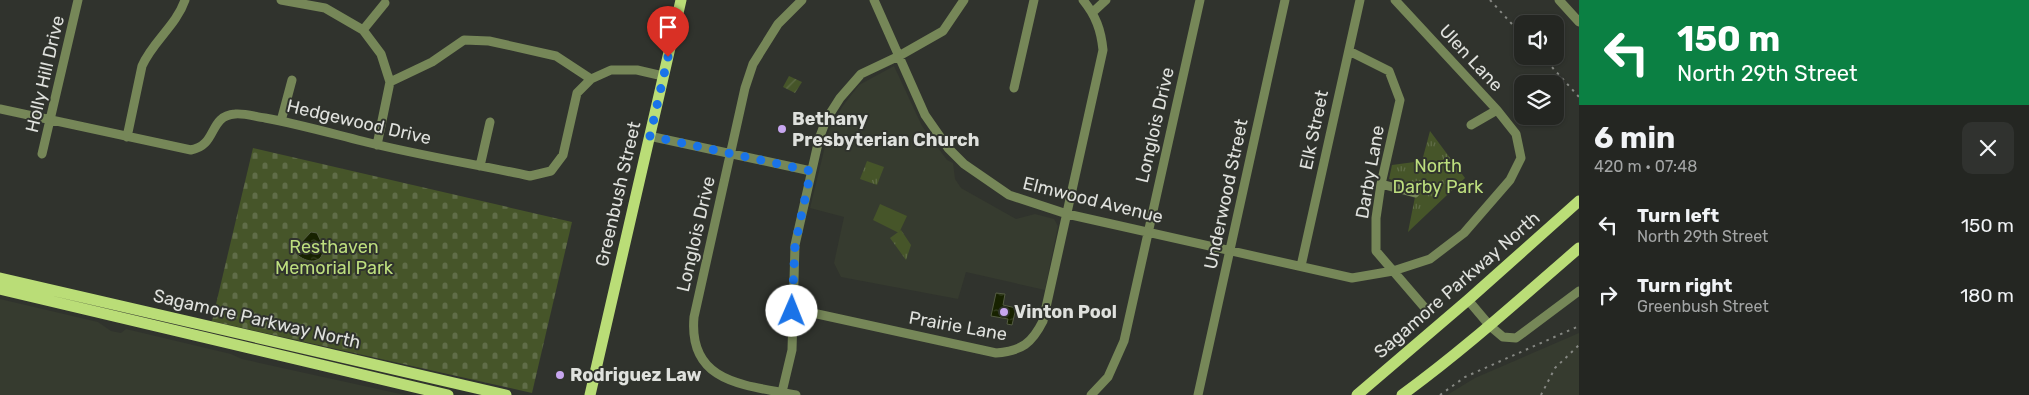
<!DOCTYPE html>
<html lang="en">
<head>
<meta charset="utf-8">
<style>
  :root { --surface:#242622; --page:#30322f; --text:#f1f3f6; --muted:#a3a5a5; --line:#414340 }
  body { margin:0; font-family:Rubik,sans-serif; background:var(--page); color:var(--text); height:100vh; display:flex; flex-direction:column; font-size:19px; white-space:nowrap }
  * { box-sizing:border-box; margin:0 }
  p { font-size:16px; color:var(--muted) }
  .icon { flex:none; width:28px; height:28px; fill:none; stroke:currentColor; stroke-width:2; stroke-linecap:round; stroke-linejoin:round }
  .map { position:relative; flex:1; overflow:hidden }
  .side { display:flex; flex-direction:column; background:var(--surface); width:450px }
  .side>* { flex:none }
  .banner { background:#0b8043; color:#fff; overflow:hidden }
  .tools { position:absolute; left:1514px; top:15px; display:grid; gap:10px }
  .tools a { display:grid; place-items:center; width:50px; height:50px; border-radius:10px; background:var(--surface); box-shadow:0 1px 4px #0004,0 0 0 1px var(--line); font-size:25px }
  .pin { position:absolute; display:grid; place-items:center; width:42px; height:42px; color:#fff; margin:-51px -21px; border-radius:50% 50% 50% 0; rotate:-45deg; box-shadow:0 0 5px #0007 }
  .pin .icon { rotate:45deg }
  .me { position:absolute; width:55px; margin:-28px; rotate:1deg; stroke-linejoin:round; filter:drop-shadow(0 0 4px #0008) }
  .turn { display:flex; align-items:center; gap:18px; height:105px; padding:0 15px; font-size:22px }
  .turn .icon { width:65px; height:65px; stroke-width:2.5 }
  .turn b { display:block; font-size:35px; line-height:42px }
  .round { display:grid; place-items:center; flex:none; width:52px; height:52px; border-radius:10px; background:var(--page) }
  .headline { display:flex; align-items:center; justify-content:space-between; height:85px; padding:0 15px }
  h1 { font-size:30px; font-weight:700; line-height:38px }
  ul { padding:0; list-style:none }
  li { display:flex; align-items:center; gap:15px; height:70px; padding:0 15px }
  li div { flex:1 }
  li b { display:block; font-size:19px }
  li em { font-style:normal }
  main { display:flex; flex:1; min-height:0 }
  .map>svg:first-child { display:block }
  .built { fill:#363b2f }
  .grass { fill:url(#grass-tufts) }
  .cemetery { fill:url(#cemetery-stones) }
  .garden { fill:url(#garden-furrows) }
  .pitch { fill:#465529 }
  .water { fill:url(#water-ripples); stroke:#535b42 }
  .lines { fill:none; stroke-linecap:round; stroke-linejoin:round }
  .minor { stroke:#768758; stroke-width:9 }
  .major { stroke:#badd77; stroke-width:11 }
  .rail { stroke:#868883; stroke-width:2; stroke-dasharray:2.5 5; stroke-linecap:butt }
  .route { stroke:#1a73e8; stroke-width:9; stroke-dasharray:0 16.2 }
  .poi-dot { fill:#c7a6ef; stroke:#30332d; stroke-width:2 }
  .labels { text-anchor:middle; dominant-baseline:central; stroke-width:4; stroke-linejoin:round; paint-order:stroke }
  .street-label { font-size:18px; fill:#dfe1dd; stroke:#30332d }
  .poi-label { font-size:18px; font-weight:bold; fill:#dfe1dd; stroke:#30332d; text-anchor:start }
  .park-label { font-size:18px; fill:#bdde7e; stroke:#30332d }
</style>
</head>
<body>
<main>
<div class="map">
<svg width="1579" height="395" viewBox="0 0 1579 395">
  <defs>
    <pattern id="grass-tufts" width="24" height="20" patternUnits="userSpaceOnUse" patternTransform="scale(1.25)"><rect width="24" height="20" fill="#465529"/><path d="M3 7l-1-3M5 7V3M7 7l1-3M15 17l-1-3M17 17v-4M19 17l1-3" fill="none" stroke="#606d48"/></pattern>
    <pattern id="cemetery-stones" width="16" height="16" patternUnits="userSpaceOnUse" patternTransform="scale(1.25)"><rect width="16" height="16" fill="#465529"/><path d="M2 7V4a2 2 0 0 1 4 0v3zM10 15v-3a2 2 0 0 1 4 0v3z" fill="#606d48"/></pattern>
    <pattern id="garden-furrows" width="10" height="10" patternUnits="userSpaceOnUse" patternTransform="scale(1.25)"><rect width="10" height="10" fill="#465529"/><path d="M-1 1l2-2M0 10L10 0M9 11l2-2" fill="none" stroke="#606d48"/></pattern>
    <pattern id="water-ripples" width="26" height="14" patternUnits="userSpaceOnUse" patternTransform="scale(1.25)"><rect width="26" height="14" fill="#172200"/><path d="M2 4q2-2 4 0t4 0M15 11q2-2 4 0t4 0" fill="none" stroke="#384225"/></pattern>
  </defs>
  <rect width="100%" height="100%" fill="#30332d"/>
  <path class="built" d="M894 66 922 126 947 160 953 163 955 179 961 188 1016 219 1035 214 1054 219 1058 226 1045 290 966 272 958 299 841 277 834 263 844 217 810 208 829 130 842 107 859 85Z
    M0 299 98 322 111 331 121 333 126 329 231 354 242 359 405 395H0Z
    M1579 333V395H1447L1475 378Z"/>
  <path class="grass" d="M1430 131 1465 178 1408 232 1417 187 1389 179 1392 165 1422 161Z
    M867 161 884 167 877 185 860 179Z
    M901 230 911 245 906 260 890 238Z"/>
  <path class="cemetery" d="M253 148 572 222 532 393 212 321Z"/>
  <path class="garden" d="M789 76 802 82 795 93 783 87Z"/>
  <path class="pitch" d="M880 204 907 216 899 233 873 220Z"/>
  <path class="water" d="M311 232 317 233C319 238 323 244 323 249 323 267 302 262 295 252L297 247Z
    M996 293 1005 294 1003 305 1016 308 1012 325 1007 324 1008 319 991 316Z"/>
  <g class="lines">
    <path class="minor" d="M281 0 325 8 363 30 381 54 390 82 377 145
      M874 0 925 115 948 148 964 164 1009 195 1067 214 1352 278 1393 271 1430 259 1464 233 1510 180 1521 158 1516 134 1497 110 1395 0
      M1559 0 1579 22
      M1093 12 1106 0
      M363 30 385 3
      M1349 51 1389 71 1400 100 1381 184 1376 218V251L1425 308
      M390 82 432 62 464 40 489 41 556 56 591 79
      M1014 88 1034 0
      M0 109 191 150C218 145 208 116 235 114 245 113 256 117 265 118 298 124 330 133 362 141 417 155 474 164 530 176L551 171 563 155 577 93 591 79 611 70H637L663 76
      M281 121 292 80
      M1471 125 1497 110
      M649 136 811 171
      M127 137 142 66C153 41 176 26 185 0
      M42 154 78 0
      M480 166 490 122
      M1381 184 1415 193
      M1301 266 1360 0
      M1468 300 1490 326 1503 337 1516 338 1579 291
      M793 311 799 310 996 353C1022 351 1032 343 1043 321L1103 50C1101 30 1096 16 1083 0
      M782 392 792 350 795 245 819 139 826 120 840 98 861 74 899 56 943 31 964 0
      M796 395C746 385 688 384 694 317L745 88 753 64 778 24 802 0
      M1091 395 1108 377 1124 341 1200 0
      M1198 395 1285 0"/>
    <path class="major" d="M0 278 506 395
      M0 289 448 395
      M590 395 681 0
      M1357 395 1468 300 1579 201
      M1402 395C1464 350 1521 298 1579 248"/>
    <path class="rail" d="M1490 0 1522 35
      M1542 56 1579 97
      M1440 395 1465 377 1579 326
      M1541 395 1555 368 1579 345"/>
  </g>
  <g class="lines">
    <path class="route" d="M668 57 650 136 811 171 795 245 792 311"/>
  </g>
  <g class="poi-dot">
    <circle cx="782" cy="129" r="5"/>
    <circle cx="1004" cy="312" r="5"/>
    <circle cx="560" cy="375" r="5"/>
  </g>
  <g class="labels">
    <g class="street-label">
      <text transform="translate(1471 58) rotate(47)">Ulen Lane</text>
      <text transform="translate(45 74) rotate(-77)">Holly Hill Drive</text>
      <text transform="translate(359 122) rotate(13)">Hedgewood Drive</text>
      <text transform="translate(1155 125) rotate(-77)">Longlois Drive</text>
      <text transform="translate(1314 130) rotate(-78)">Elk Street</text>
      <text transform="translate(1370 172) rotate(-80)">Darby Lane</text>
      <text transform="translate(618 194) rotate(-77)">Greenbush Street</text>
      <text transform="translate(1226 194) rotate(-78)">Underwood Street</text>
      <text transform="translate(1093 200) rotate(14)">Elmwood Avenue</text>
      <text transform="translate(696 234) rotate(-77)">Longlois Drive</text>
      <text transform="translate(1457 285) rotate(-41)">Sagamore Parkway North</text>
      <text transform="translate(257 319) rotate(13)">Sagamore Parkway North</text>
      <text transform="translate(958 326) rotate(10)">Prairie Lane</text>
    </g>
    <g class="poi-label">
      <text x="792" y="119">Bethany<tspan x="792" dy="21">Presbyterian Church</tspan></text>
      <text x="1014" y="312">Vinton Pool</text>
      <text x="570" y="375">Rodriguez Law</text>
    </g>
    <g class="park-label">
      <text x="1438" y="166">North<tspan x="1438" dy="21">Darby Park</tspan></text>
      <text x="334" y="247">Resthaven<tspan x="334" dy="21">Memorial Park</tspan></text>
    </g>
  </g>
</svg>
<div class="tools">
<a><svg class="icon" aria-label="sound" viewBox="0 0 24 24"><path d="M4 9h4l5-4v14l-5-4H4zM17 9q2 3 0 6"/></svg></a>
<a><svg class="icon" aria-label="layers" viewBox="0 0 24 24"><path d="M12 4l9 5-9 5-9-5zM3 14l9 5 9-5"/></svg></a>
</div>
<div class="pin" style="left:668px;top:57px;background:#d93025"><svg class="icon" aria-label="arrive" viewBox="0 0 24 24"><path d="M6 21V4h12l-3 4 3 4H6"/></svg></div>
<svg class="me" style="left:792px;top:311px" viewBox="-20 -20 40 40"><circle r="19" fill="#fff"/><path d="M0-13L10 11 0 6-10 11z" fill="#1a73e8"/></svg>
</div>
<section class="side">
<div class="banner">
<div class="turn"><svg class="icon" aria-label="left" viewBox="0 0 24 24"><path d="M17 20v-9H6M10 6l-5 5 5 5"/></svg><div><b>150 m</b>North 29th Street</div></div>
</div>
<div class="headline"><div><h1>6 min</h1><p>420 m · 07:48</p></div><a class="round"><svg class="icon" aria-label="close" viewBox="0 0 24 24"><path d="M6 6l12 12M18 6L6 18"/></svg></a></div>
<ul>
<li><svg class="icon" aria-label="left" viewBox="0 0 24 24"><path d="M17 20v-9H6M10 6l-5 5 5 5"/></svg><div><b>Turn left</b><p>North 29th Street</p></div><em>150 m</em></li>
<li><svg class="icon" aria-label="right" viewBox="0 0 24 24"><path d="M7 20v-9h11M14 6l5 5-5 5"/></svg><div><b>Turn right</b><p>Greenbush Street</p></div><em>180 m</em></li>
</ul>
</section>
</main>
</body>
</html>
